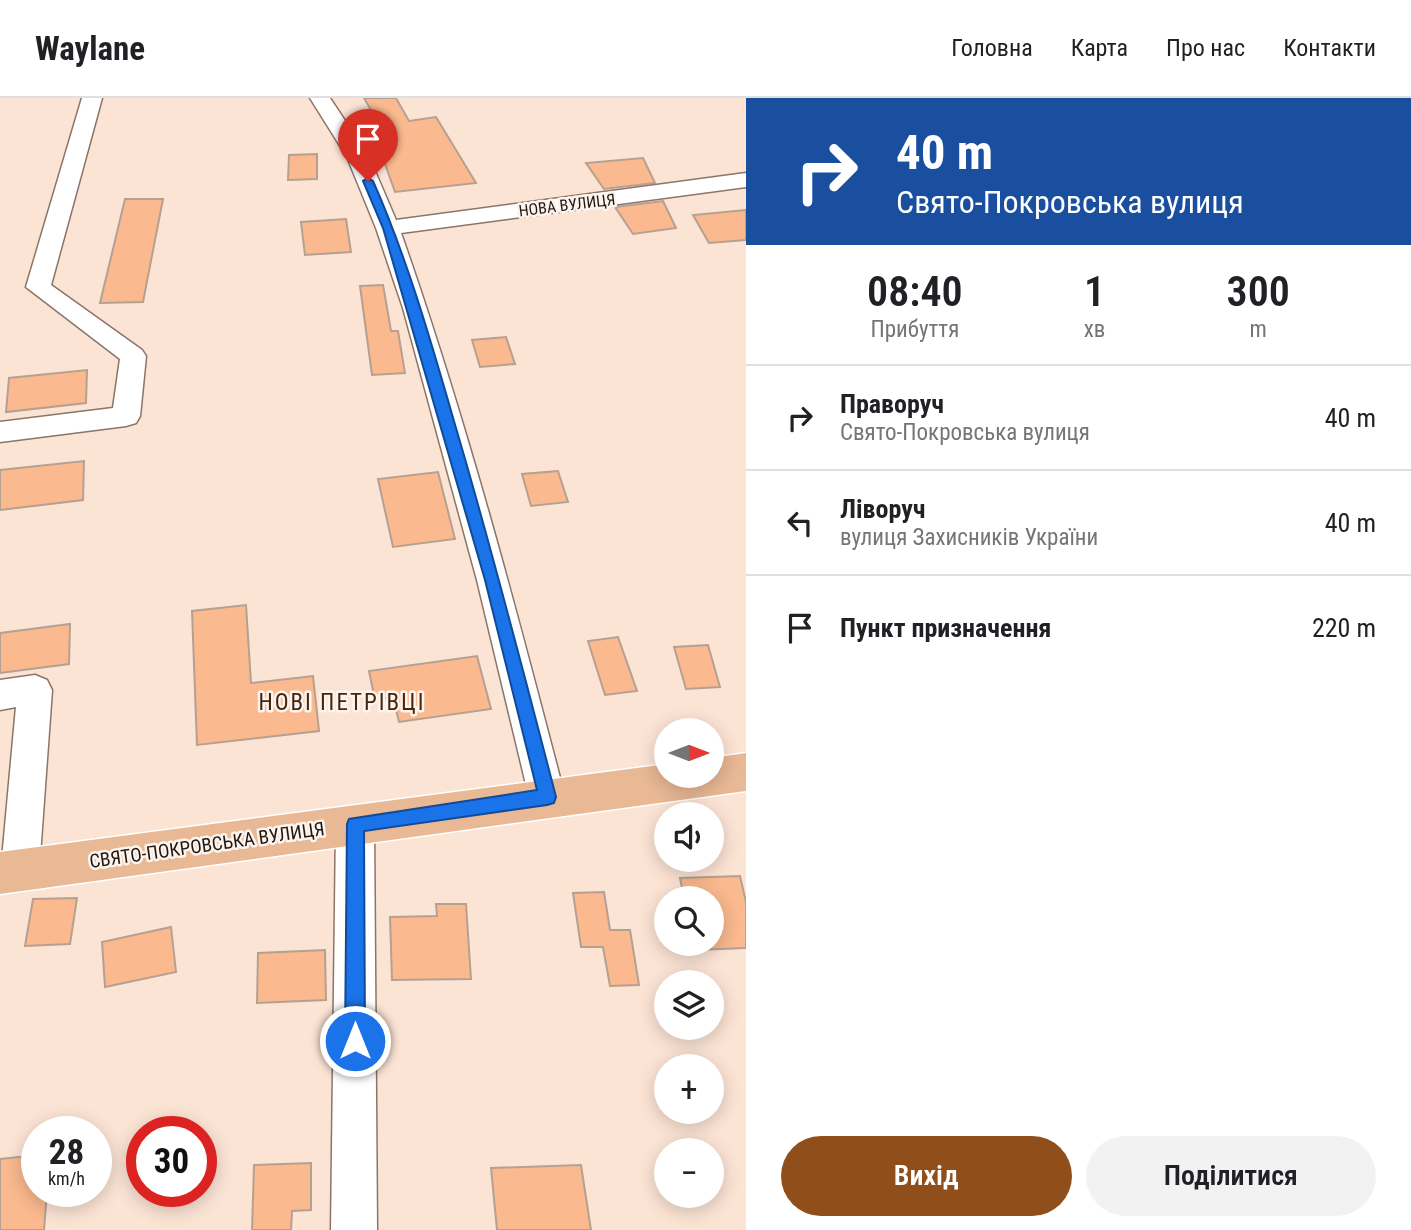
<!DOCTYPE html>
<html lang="uk">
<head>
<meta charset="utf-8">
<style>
  :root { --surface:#fff; --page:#f2f2f2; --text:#202124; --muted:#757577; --line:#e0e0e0; --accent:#8f4e1a }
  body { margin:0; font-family:"Roboto Condensed",sans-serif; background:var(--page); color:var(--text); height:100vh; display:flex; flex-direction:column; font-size:26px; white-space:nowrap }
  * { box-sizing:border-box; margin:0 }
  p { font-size:23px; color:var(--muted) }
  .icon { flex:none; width:38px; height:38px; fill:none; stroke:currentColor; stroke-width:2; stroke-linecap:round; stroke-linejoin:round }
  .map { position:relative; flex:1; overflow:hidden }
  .side { display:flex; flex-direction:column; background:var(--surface); width:665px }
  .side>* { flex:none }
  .banner { background:#1a4fa0; color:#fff; overflow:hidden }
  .needle { width:46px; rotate:90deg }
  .tools { position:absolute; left:654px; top:620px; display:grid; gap:14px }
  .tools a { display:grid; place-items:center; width:70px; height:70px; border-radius:50%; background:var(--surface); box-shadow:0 4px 18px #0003; font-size:35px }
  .speed { position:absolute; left:21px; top:1018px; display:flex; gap:14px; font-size:35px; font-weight:700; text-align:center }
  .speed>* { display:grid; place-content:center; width:91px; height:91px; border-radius:50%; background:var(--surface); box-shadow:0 4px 18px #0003; line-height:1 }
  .speed small { font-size:18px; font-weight:400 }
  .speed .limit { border:10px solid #d22; background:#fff; color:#111 }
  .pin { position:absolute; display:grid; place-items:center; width:60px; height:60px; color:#fff; margin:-72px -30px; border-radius:50% 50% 50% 0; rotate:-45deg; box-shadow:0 0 7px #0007 }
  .pin .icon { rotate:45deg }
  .me { position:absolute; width:77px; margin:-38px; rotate:0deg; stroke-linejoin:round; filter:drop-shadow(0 0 5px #0008) }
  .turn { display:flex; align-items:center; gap:24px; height:147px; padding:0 35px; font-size:32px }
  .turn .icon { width:91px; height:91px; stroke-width:2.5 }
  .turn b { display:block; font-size:49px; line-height:60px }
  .eta { display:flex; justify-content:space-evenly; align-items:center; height:119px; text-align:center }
  .eta b { font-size:42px; font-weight:600; line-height:49px }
  .button { display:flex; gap:14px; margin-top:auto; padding:14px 35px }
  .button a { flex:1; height:80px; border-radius:42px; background:var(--accent); color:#fff; font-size:28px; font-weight:600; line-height:80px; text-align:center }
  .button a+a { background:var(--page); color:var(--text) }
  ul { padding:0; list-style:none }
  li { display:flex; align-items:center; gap:21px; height:105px; padding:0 35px; border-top:2px solid var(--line) }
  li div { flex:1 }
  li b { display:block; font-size:26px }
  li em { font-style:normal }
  header { display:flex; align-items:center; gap:42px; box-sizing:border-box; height:98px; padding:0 35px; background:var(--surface); border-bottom:2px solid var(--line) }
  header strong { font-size:33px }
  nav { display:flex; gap:38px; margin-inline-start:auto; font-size:24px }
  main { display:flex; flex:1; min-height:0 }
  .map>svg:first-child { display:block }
  .building { fill:#fab98e; stroke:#b6a091; stroke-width:2 }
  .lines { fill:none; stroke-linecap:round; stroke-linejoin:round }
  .minor-casing { stroke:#8a7568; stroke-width:3 }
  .major-casing { stroke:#fff; stroke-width:3 }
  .minor { fill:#fff; fill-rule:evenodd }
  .major { fill:#e9b895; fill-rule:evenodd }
  .route { fill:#1a73e8; stroke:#114b97; stroke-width:2 }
  .labels { text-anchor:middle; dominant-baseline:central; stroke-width:5; stroke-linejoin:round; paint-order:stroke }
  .far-street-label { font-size:16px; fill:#201813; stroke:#fef4ee }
  .street-label { font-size:19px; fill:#201813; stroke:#fef4ee }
  .quarter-label { font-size:23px; letter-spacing:2px; fill:#45250d; stroke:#fef4ee }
</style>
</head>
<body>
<header>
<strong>Waylane</strong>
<nav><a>Головна</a><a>Карта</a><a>Про нас</a><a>Контакти</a></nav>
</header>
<main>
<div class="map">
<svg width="746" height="1132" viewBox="0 0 746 1132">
  <rect width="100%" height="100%" fill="#fce4d5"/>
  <path class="building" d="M364 0H396L409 23 436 19 476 85 395 94 380 52 393 51Z
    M317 56V81L288 82 289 57Z
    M643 60 655 85 604 91 586 65Z
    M125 101H163L143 204 100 205Z
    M663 103 676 130 633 136 615 109Z
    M746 112V142L709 145 693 117Z
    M346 121 351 154 305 157 301 124Z
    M383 187 391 233H398L405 275 372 277 360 188Z
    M506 239 515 266 480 269 472 242Z
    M87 272 86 305 6 314 9 280Z
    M84 363 83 402 0 412V372Z
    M558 373 568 404 531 408 522 376Z
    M438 374 455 441 393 449 378 381Z
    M246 507 251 585 313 578 319 633 197 647 192 513Z
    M70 526 69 566 0 575V535Z
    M618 539 637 593 605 597 588 543Z
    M708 547 720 589 686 591 674 549Z
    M477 558 491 611 399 624 393 599 375 602 369 573Z
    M740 778 746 804V850L696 852 694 845H712V800H684L680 780Z
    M604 794 610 832H630L639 887 610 888 603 849H581L573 795Z
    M77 800 70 846 25 848 33 801Z
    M436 806H466L471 881 392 882 390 819 437 818Z
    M171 829 176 874 105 889 102 844Z
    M325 852 326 902 257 905 258 855Z
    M37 1057V1094H47L44 1132H0V1061Z
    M311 1065V1112L292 1113 291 1132H252L254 1067Z
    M581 1067 591 1132H497L491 1070Z"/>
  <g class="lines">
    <g class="minor-casing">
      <path id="minor" d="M82 0H102L51 187 142 252 146 258 140 318 136 325 126 328 0 344V324L113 310 120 261 26 189Z
        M310 0H330L369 59 396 122 746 75V89L401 135C466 320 516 510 565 699L560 711 547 716 534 711 529 699 477 482 403 210 376 130 347 59Z
        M35 577 47 582 52 592 39 772 33 785 20 790 7 785 1 772 16 609 0 612V582Z
        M355 710 368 715 374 727 377 1132H331L336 727 342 715Z"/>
    </g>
    <g class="major-casing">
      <path id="major" d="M746 655V693L0 796V754L667 666V677H712V660Z"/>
    </g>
    <use href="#minor" class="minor"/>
    <use href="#major" class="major"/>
  </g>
  <path class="route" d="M368 80 373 83C408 162 432 247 456 330 492 452 524 575 556 699L554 705 547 707 364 733 365 943 362 950 355 953 348 950 345 943 347 726 349 721 537 692 485 482 383 130 363 83Z"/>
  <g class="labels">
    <g class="far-street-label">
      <text transform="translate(567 107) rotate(-7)">НОВА ВУЛИЦЯ</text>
    </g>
    <g class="street-label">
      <text transform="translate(207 747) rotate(-8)">СВЯТО-ПОКРОВСЬКА ВУЛИЦЯ</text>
    </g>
    <g class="quarter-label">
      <text x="342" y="604">НОВІ ПЕТРІВЦІ</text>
    </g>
  </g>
</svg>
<div class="tools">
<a><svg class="needle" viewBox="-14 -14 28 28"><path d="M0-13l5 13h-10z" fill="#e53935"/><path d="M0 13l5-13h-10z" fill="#757577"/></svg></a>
<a><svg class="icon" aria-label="sound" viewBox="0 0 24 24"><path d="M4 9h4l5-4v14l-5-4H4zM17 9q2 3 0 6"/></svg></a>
<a><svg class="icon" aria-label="search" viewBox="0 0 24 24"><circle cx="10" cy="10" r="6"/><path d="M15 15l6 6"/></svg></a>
<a><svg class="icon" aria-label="layers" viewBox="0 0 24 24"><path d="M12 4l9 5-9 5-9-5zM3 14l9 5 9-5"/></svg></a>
<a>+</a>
<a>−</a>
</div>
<div class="speed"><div>28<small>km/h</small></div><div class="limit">30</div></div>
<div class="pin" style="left:368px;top:83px;background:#d93025"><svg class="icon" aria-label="arrive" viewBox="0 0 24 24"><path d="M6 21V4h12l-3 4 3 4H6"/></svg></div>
<svg class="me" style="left:355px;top:943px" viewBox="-20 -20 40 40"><circle r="17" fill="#1a73e8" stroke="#fff" stroke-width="3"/><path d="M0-11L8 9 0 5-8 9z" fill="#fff"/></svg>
</div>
<section class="side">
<div class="banner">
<div class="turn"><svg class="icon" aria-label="right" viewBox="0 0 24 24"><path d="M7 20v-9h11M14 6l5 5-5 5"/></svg><div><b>40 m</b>Свято-Покровська вулиця</div></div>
</div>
<div class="eta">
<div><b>08:40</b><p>Прибуття</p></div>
<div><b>1</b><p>хв</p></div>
<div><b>300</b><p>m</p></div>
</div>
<ul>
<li><svg class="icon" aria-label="right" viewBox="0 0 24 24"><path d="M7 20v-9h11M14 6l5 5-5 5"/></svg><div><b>Праворуч</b><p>Свято-Покровська вулиця</p></div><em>40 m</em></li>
<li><svg class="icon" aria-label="left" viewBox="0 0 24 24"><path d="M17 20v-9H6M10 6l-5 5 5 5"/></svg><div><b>Ліворуч</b><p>вулиця Захисників України</p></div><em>40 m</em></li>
<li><svg class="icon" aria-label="arrive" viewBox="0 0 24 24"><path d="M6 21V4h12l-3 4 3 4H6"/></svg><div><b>Пункт призначення</b></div><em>220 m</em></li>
</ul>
<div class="button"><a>Вихід</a><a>Поділитися</a></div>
</section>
</main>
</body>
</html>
